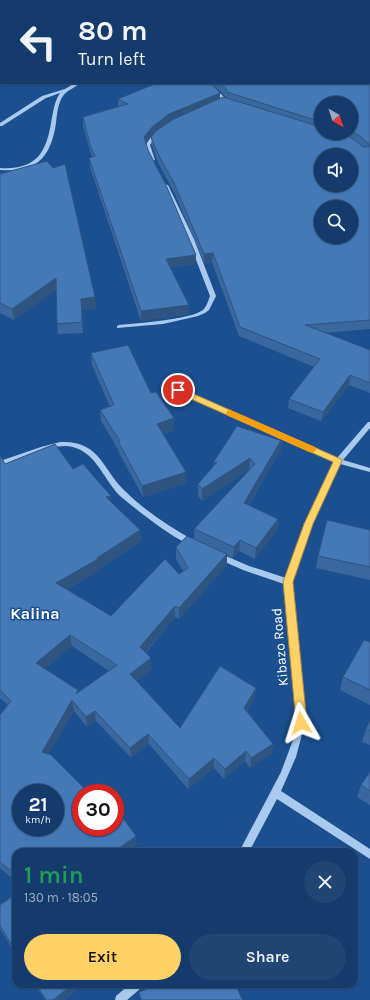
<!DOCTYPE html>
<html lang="en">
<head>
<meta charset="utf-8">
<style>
  :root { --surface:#143b6b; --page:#214673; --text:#f1f3f6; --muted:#9dadc1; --line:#33557e; --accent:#ffd166 }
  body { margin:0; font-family:Karla,sans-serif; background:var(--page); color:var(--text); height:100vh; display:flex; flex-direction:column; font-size:15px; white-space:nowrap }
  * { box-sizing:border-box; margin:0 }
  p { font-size:13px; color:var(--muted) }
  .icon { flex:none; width:22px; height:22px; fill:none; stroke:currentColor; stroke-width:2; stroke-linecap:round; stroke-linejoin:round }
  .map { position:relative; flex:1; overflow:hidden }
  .side { position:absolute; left:12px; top:848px; width:346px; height:140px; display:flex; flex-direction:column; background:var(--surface); border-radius:12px; box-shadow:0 1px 3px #0004,0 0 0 1px var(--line) }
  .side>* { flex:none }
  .banner { position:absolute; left:0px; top:0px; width:370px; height:84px; box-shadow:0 1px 3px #0004,0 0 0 1px var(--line); background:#143b6b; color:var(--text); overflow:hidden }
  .needle { width:26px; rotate:141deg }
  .fabs { position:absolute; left:314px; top:96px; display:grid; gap:8px }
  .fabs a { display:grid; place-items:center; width:44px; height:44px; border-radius:50%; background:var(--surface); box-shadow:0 1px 3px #0004,0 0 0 1px var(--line); font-size:20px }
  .speed { position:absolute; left:12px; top:784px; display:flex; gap:8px; font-size:20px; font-weight:700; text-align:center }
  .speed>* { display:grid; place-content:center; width:52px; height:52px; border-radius:50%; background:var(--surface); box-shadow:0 1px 3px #0004,0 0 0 1px var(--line); line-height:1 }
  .speed small { font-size:10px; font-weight:400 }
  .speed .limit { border:6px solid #d22; background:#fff; color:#111 }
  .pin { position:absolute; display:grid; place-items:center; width:34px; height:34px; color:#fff; margin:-17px; border:2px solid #fff; border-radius:50%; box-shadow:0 1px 4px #0007 }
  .me { position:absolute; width:44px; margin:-22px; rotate:354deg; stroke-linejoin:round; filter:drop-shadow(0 0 3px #0008) }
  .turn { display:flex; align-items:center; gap:14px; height:84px; padding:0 12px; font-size:18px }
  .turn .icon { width:52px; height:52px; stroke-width:2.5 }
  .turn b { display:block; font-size:28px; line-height:34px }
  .round { display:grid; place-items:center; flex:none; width:42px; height:42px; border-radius:21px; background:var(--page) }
  .headline { display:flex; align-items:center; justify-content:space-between; height:68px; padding:0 12px }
  h1 { font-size:24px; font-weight:600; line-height:30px; color:#1e9e55 }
  .primary-button { display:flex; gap:8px; margin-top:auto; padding:8px 12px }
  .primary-button a { flex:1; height:46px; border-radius:24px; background:var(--accent); color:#111; font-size:16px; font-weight:600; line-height:46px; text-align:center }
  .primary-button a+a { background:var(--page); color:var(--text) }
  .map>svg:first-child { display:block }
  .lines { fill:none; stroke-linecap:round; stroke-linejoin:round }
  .minor { fill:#a9c9ee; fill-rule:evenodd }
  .wall { fill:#3a679d; fill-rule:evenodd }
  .shaded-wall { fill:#305480 }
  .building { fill:#4478b7; stroke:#305480; fill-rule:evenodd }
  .route { fill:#ffd166; stroke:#a68842 }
  .slow { fill:#f59e0b }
  .labels { text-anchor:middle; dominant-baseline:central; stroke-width:3; stroke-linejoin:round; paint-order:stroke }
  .street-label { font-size:14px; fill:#fff; stroke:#1b4f8f }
  .quarter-label { font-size:16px; font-weight:bold; fill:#fff; stroke:#1b4f8f }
</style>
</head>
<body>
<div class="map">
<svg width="370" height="1000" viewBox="0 0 370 1000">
  <rect width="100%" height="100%" fill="#1b4f8f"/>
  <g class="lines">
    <path class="minor" d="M369 10H370V13H369Z
      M0 78H1V80H0Z
      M75 83H80C75 88 67 90 63 96 58 103 57 114 56 123 51 157 37 173 0 170V168C34 170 46 155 51 123 53 113 54 102 60 93L46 98 2 126H0V123L42 96 65 89Z
      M205 83H209L225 98V104L218 105V103L221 102V99Z
      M156 132 160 133 154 139 150 145 155 160 153 161 151 160 146 145 150 137Z
      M164 184 168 185 194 239 216 296 209 310 205 313 198 316 163 324 117 328V326L119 325C138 323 189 320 203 310 207 306 208 301 210 296L188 239 164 185Z
      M178 388 337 458 368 422H370V428L343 460 370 468V472L340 464 312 524 292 582 305 723 296 757 281 791 370 849V859L277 799 249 852H239L281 772 293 740 297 723 284 584 243 570 216 558 215 556 216 554 219 553 249 566 286 578 304 524 334 462 176 391 175 390Z
      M60 442C100 440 102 469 125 491 145 511 170 527 195 541L196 543 195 545C184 548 129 504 119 495 102 477 95 449 67 446 47 445 19 460 0 466V461L41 447Z
      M130 984H142L141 988 127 1000H115L116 996Z"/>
  </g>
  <path class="wall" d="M0 0 1 1V46H0Z
    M370 12V329L325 333 370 350V393L349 385 321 421 288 408 289 399 314 367 239 336 212 262 204 263 174 192 158 163 152 145 151 137 152 136 146 143 148 150 196 264 170 267 189 314 141 321 90 167 89 158 92 157 91 154 83 126V117L118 107V99H220L226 98V97L211 83H369ZM321 103H351V133H321Z
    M0 174 96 308 82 310 83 333 58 334 57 324 56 289 14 320 0 313Z
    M91 353 151 393 174 430 163 434 186 472V483L143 497 119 453 118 449 101 421 100 410 110 407 92 365Z
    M281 453 278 454 249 505 278 519 277 530 255 559 239 551 233 558 227 555V565L179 619 175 617 146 653 152 669 136 681 180 728 256 688 254 699 247 712 273 744 271 754 250 768 245 761 224 779 214 768 188 789 149 744 131 758 96 721 87 727 74 711 48 754 137 845 16 852V882L0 868V715L8 705 0 698V455L5 464 73 469 111 496V502L140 530 141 541 99 569V571L67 589 111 616 183 571 176 559V547L194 539V529L250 470H249L202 501 198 496V484L213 467V463ZM72 646 109 671 78 692V690L44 669Z
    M370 530V580L316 568 318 556Z
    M370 642V705L340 690 343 677Z
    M370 720V745L362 742 366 729Z
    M370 772V805L357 797 361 785Z
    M16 894V955L0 929V905Z
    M34 984H84L64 1000H45Z"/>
  <path class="shaded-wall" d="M220 93V101L152 136 145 145 144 137 152 127 169 114Z
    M213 253 212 262 204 263V254Z
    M196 255V264L166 268V259Z
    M56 278 58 289 14 320 12 309Z
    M95 297 96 308 82 310 83 333 81 299Z
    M189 305V314L141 321V311Z
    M350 375 349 385 321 421 323 412Z
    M174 418V430L157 435V424Z
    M282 441 281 453 278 454 243 514 244 503 280 442Z
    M250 458 249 470 202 501V489Z
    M217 462 213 475V463Z
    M186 472V483L143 497 142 486Z
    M111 496 112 507 106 497Z
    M278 519 277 530 255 559 256 548Z
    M140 530 141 541 99 569V571L58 594 56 583 97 558Z
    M240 540 239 551 233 558 234 547Z
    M227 554V565L179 619V608Z
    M175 606V617L141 658 140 647Z
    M70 635 72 646 38 674 36 663Z
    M151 658 152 669 131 685 130 674Z
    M256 688 254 699 243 719 244 708Z
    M72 700 74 711 44 762 42 752Z
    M95 711 96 721 87 727 86 717Z
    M148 734 149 744 131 758 130 748Z
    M273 744 271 754 250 768 251 758Z
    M246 751 245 761 224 779 225 769Z
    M214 758V768L188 789 189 779Z
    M136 836 137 845 127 852H114Z
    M73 984H84L64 1000H53Z"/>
  <path class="building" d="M0 0H324L328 1H1V39L0 38Z
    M369 15 370 16V320L305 325 370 350V383L350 375 323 412 289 399 320 359 240 327 213 253 204 254 174 183 158 154 151 137 156 131 174 119 223 97 321 127V133H340L346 135 356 141 363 147H369V144L360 136 351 131V103H321V122L227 92 226 89 220 83H369ZM321 155H351V185H321ZM321 207H351V237H321Z
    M157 83H211L220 93 169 114 152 127 144 137 148 150 166 185 196 255 166 259 189 305 141 311 89 158 95 156 90 145 83 117 128 104 118 99Z
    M47 161 53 168 65 164 95 297 81 299 82 322 57 324 56 278 12 309 0 303V174Z
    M128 345 151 393 156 392 174 418 157 424 186 472 142 486 118 441H120L100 410 114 405 91 353Z
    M237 426 282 441 280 442 244 503 278 519 256 548 240 540 234 547 194 529 255 464 250 458 202 489 198 484 217 462 213 463Z
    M55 444 73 469 83 464 111 496 106 497 140 530 97 558 98 559 56 583 111 616 165 559 179 574 188 568 176 547 187 536 227 554 179 608 175 606 140 647 151 658 130 674 180 728 220 666 256 688 244 708 273 744 251 758 246 751 225 769 214 758 189 779 148 734 130 748 95 711 86 717 72 700 42 752 51 755 89 793H81V827H115V807L136 836 114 852H16V875L0 862V715L11 701 0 690V455L5 464ZM70 635 117 665 76 694 78 690 36 663ZM21 793H55V827H21Z
    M327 520 370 530V567L318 556Z
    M364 640 370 642V690L343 677Z
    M370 720V731L366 729Z
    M370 772V791L361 785Z
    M16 894V952L0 926V905Z
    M36 984H73L53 1000H46Z
    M160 984H236L240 995 243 1000H141L139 992Z"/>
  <path class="route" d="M178 387 341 459 342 461 313 524 293 582 307 723 305 727 301 728 297 727 296 723 283 582 304 524 333 462 175 392 174 390Z"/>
  <path class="slow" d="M230 410 315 447 316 450 312 453 309 452 227 415 226 413 227 411Z"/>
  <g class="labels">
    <g class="street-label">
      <text transform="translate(280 647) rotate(-95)">Kibazo Road</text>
    </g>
    <g class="quarter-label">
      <text x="35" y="613">Kalina</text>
    </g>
  </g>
</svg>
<div class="fabs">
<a><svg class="needle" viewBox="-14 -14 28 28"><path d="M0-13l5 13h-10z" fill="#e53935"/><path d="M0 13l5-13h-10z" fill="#9dadc1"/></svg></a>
<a><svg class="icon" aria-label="sound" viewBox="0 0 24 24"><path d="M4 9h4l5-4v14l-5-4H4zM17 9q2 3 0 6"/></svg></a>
<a><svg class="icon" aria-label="search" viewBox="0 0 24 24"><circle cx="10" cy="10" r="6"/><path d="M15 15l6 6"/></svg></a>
</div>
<div class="speed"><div>21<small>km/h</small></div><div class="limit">30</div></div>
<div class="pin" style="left:178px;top:390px;background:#d93025"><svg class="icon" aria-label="arrive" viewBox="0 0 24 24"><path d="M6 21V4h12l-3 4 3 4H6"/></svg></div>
<svg class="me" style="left:301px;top:723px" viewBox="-20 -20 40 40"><path d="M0-17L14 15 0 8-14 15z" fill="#ffd166" stroke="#fff" stroke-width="4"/></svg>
<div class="banner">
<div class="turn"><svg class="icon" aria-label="left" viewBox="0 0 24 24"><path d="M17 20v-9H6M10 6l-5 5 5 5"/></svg><div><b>80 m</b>Turn left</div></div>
</div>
<section class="side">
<div class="headline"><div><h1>1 min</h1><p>130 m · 18:05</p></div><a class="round"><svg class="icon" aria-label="close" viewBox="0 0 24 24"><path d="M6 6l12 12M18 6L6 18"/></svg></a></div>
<div class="primary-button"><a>Exit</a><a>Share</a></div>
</section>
</div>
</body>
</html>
